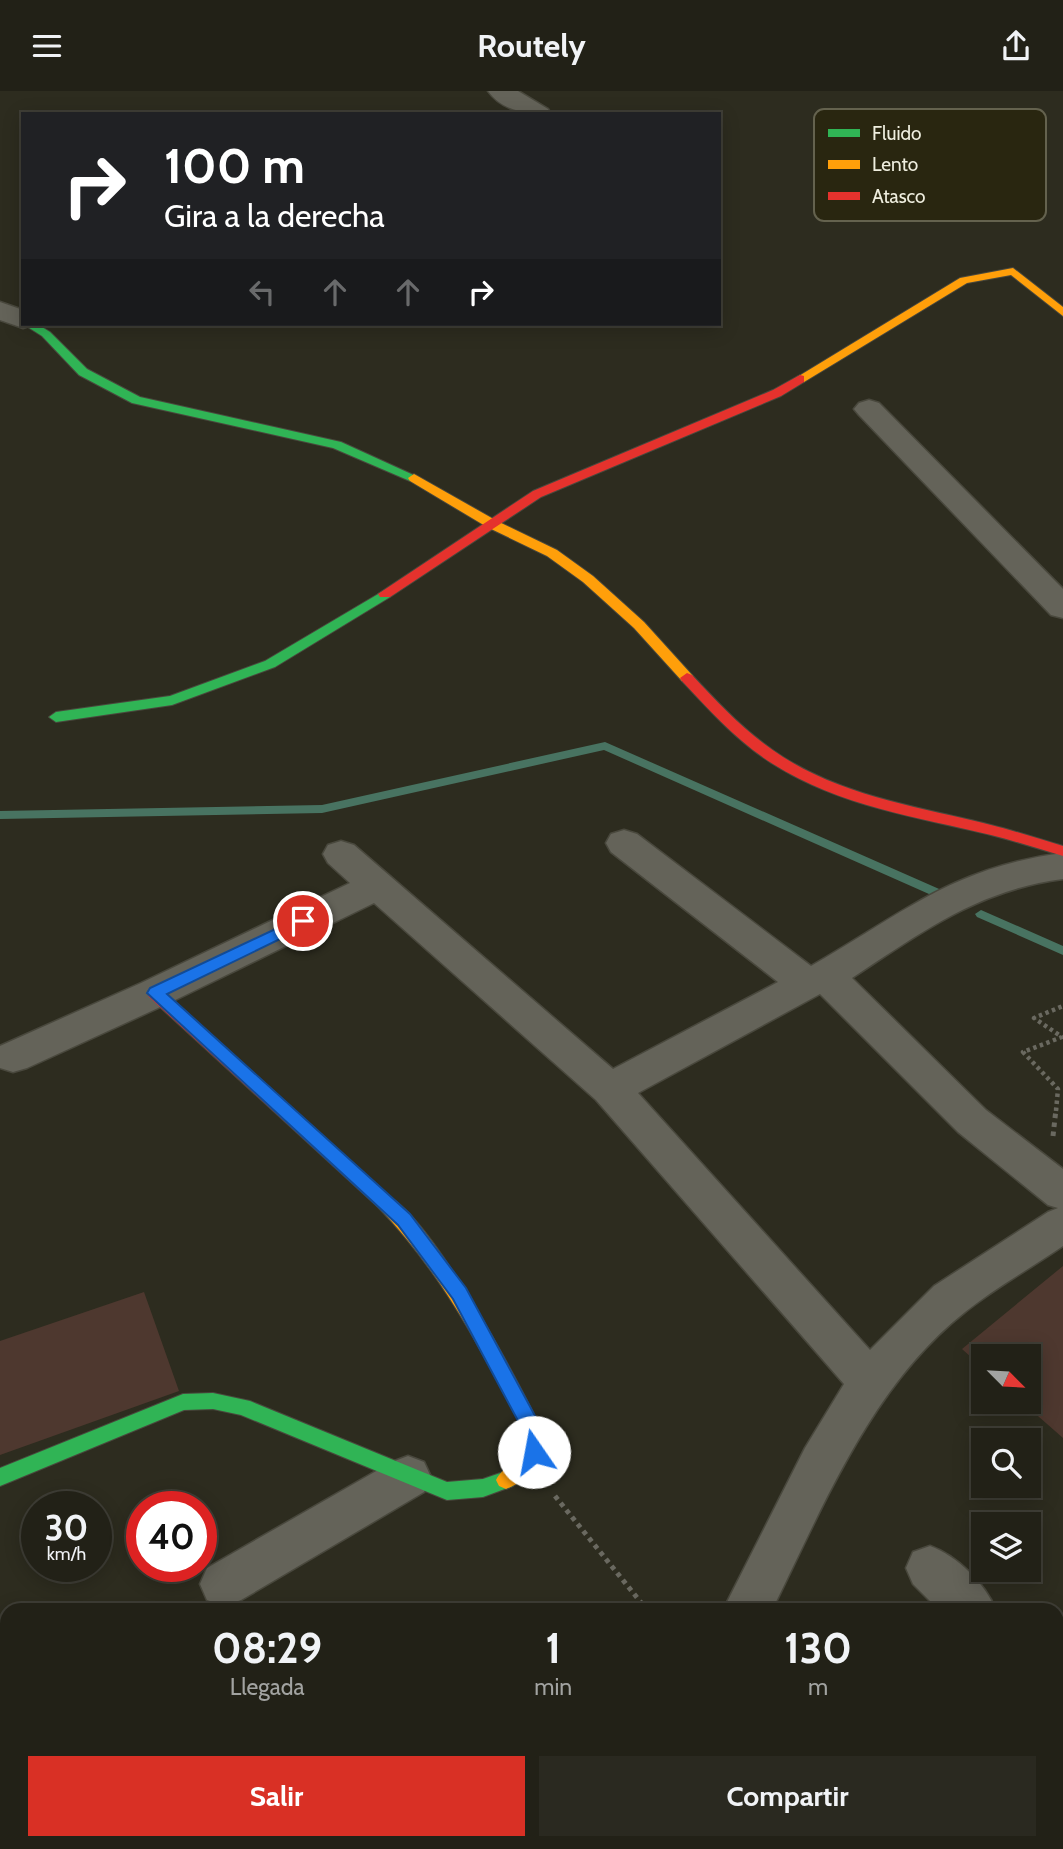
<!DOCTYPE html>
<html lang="es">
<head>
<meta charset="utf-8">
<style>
  :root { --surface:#222117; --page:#2a2920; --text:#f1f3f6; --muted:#a2a3a1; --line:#3f3e36; --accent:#d93025 }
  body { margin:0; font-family:Cabin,sans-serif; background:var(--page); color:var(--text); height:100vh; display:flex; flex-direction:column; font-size:26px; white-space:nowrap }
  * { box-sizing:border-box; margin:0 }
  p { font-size:23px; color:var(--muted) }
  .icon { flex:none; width:38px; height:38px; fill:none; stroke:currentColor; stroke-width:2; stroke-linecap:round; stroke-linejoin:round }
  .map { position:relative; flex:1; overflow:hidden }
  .details { position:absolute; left:0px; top:1512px; width:1064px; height:247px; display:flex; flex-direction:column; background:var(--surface); border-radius:21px 21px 0 0; box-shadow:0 4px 18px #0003,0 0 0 2px var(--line) }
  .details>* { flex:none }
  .guide { position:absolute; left:21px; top:21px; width:700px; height:214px; border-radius:0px; box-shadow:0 4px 18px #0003,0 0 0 2px var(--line); background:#202124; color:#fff; overflow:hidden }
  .needle { width:46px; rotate:114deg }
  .controls { position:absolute; left:971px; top:1253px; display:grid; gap:14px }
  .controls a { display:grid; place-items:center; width:70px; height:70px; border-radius:0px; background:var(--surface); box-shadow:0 4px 18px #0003,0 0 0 2px var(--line); font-size:35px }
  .speed { position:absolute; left:21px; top:1400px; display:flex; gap:14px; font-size:35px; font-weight:700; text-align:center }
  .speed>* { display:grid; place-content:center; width:91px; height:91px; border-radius:50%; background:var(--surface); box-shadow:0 4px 18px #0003,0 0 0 2px var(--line); line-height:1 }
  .speed small { font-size:18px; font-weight:400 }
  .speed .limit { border:10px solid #d22; background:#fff; color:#111 }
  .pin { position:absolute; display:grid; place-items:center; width:60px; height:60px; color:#fff; margin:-30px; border:4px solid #fff; border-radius:50%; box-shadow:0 2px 7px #0007 }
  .me { position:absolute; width:77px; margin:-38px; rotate:348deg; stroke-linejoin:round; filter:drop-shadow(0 0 5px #0008) }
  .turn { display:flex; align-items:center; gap:24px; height:147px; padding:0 28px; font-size:32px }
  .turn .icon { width:91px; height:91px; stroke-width:2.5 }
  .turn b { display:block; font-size:49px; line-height:60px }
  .lanes { display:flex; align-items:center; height:66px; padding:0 28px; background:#0003; justify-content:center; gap:35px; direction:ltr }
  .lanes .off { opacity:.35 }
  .eta { display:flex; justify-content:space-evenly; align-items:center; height:119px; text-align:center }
  .eta b { font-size:42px; font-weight:800; line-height:49px }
  .action { display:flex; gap:14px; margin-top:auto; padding:14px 28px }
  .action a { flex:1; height:80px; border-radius:0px; background:var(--accent); color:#fff; font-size:28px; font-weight:800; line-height:80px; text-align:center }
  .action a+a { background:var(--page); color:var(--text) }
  header { display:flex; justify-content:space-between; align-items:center; height:91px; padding:0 28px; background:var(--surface); font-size:32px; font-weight:800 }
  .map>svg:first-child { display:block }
  .green { fill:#4e382f }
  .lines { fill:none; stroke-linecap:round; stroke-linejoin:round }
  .stream { fill:#487361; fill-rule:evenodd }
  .street-casing { stroke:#49483d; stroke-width:3 }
  .fast-casing { stroke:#49483d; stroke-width:2 }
  .slow-casing { stroke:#49483d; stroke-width:2 }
  .jam-casing { stroke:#49483d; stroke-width:2 }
  .path-far1 { stroke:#6a6960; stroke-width:4.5; stroke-dasharray:3.5 3.5; stroke-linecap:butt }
  .path { stroke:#6a6960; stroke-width:5; stroke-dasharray:4.5 4.5; stroke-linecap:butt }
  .street { fill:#646359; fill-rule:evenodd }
  .fast { fill:#30b455; fill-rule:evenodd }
  .slow { fill:#ff9f0a; fill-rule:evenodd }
  .jam { fill:#e5322d; fill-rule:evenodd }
  .route { fill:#1a73e8; stroke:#114b97; stroke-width:2 }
  .key { fill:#292610; stroke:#64624e; stroke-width:2 }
  .key-label { font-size:19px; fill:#efeedf }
</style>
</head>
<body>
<header><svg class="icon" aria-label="menu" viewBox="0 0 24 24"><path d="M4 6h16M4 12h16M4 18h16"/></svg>Routely<svg class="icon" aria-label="share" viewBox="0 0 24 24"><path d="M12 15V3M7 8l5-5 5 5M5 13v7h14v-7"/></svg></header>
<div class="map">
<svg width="1063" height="1758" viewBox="0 0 1063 1758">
  <rect width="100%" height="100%" fill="#2d2c1f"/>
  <path class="green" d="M1063 1175V1347L1022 1311H1029V1265H984L983 1277 962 1258Z
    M144 1201 179 1300 0 1364V1250Z"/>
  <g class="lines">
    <path class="stream" d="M605 651 946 801 948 804 946 807H938L604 659 322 722 0 728V720L322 714Z
      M981 819 1063 855V864L977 826 975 823Z"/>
    <g class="street-casing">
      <path id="street" d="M488 0H518L548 18 551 23C528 23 503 21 488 0Z
        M0 211 23 219V233H35L23 237 0 229Z
        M869 309 879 312 1063 498V527L1051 524 859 324 854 318 859 312Z
        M624 739 637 743 811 875C902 823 953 776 1063 762V788C978 799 922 841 852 887L986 1019 1063 1078V1155C1031 1177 995 1197 965 1221 871 1295 824 1414 772 1519H723L805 1357 844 1293 596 1009 374 812 169 912 27 977 13 981 0 977V955L141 892 350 792 328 772 323 763 328 754 341 750 354 754 613 978 778 891 611 761 606 752 611 743ZM820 903 958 1041 1048 1114 1058 1117 1048 1121 934 1195 870 1259 638 1002Z
        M408 1365 424 1371 431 1386 424 1401 241 1509 224 1515 207 1509 200 1493 207 1477 392 1371Z
        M930 1455C957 1465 985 1492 996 1519H939L913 1493 906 1477 913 1461Z
        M1057 1579 1063 1581V1633L1057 1631Z
        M0 1585 7 1588V1658L0 1655Z
        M10 1752H62L64 1758H12Z
        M470 1752H533L531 1758H468Z"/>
    </g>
    <g class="fast-casing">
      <path id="fast" d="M23 233H37L50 241 87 278 140 306 341 351 420 387 418 390H410L333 357 132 312 79 284 42 245Z
        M385 499 390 500V506L275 576 172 614 56 631 49 626 56 621 170 605 265 570Z
        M213 1302 250 1310 447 1391 483 1388 506 1380 513 1383 516 1389 513 1395 483 1406 447 1409 241 1324 213 1318 184 1319 0 1395V1377L183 1303Z"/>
    </g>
    <g class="slow-casing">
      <path id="slow" d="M1013 177 1063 216V225L1011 184 967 192 804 291H796L794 288 960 187Z
        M414 383 497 430 557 459 593 485 644 531 692 584 694 587 692 590H682L634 537 583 491 547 465 487 436 410 390 408 387Z
        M383 1103C428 1118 520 1293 542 1340 544 1367 532 1388 506 1398L499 1395 496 1389C504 1373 523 1372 524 1352 525 1335 511 1317 504 1302 468 1234 431 1170 377 1115L374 1110 377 1105Z"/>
    </g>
    <g class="jam-casing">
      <path id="jam" d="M800 284 804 285V291L781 305 541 406 390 506H380L378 503 533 400 773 299Z
        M687 582 692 584C720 614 748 644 783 666 846 706 920 716 991 734 1015 740 1039 748 1063 755V765C1039 758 1015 750 991 744 917 726 839 715 773 673 738 651 710 620 682 590L680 587Z
        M155 896 161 898 389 1105 392 1110 389 1115 383 1117 377 1115 149 906 147 902 149 898Z"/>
    </g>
    <path class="path-far1" d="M1056 1020 1058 998 1023 961 1062 946 1034 927 1063 915"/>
    <path class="path" d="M1053 1045 1056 1018
      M555 1405 647 1519
      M1057 1728H1063"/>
    <use href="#street" class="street"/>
    <use href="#fast" class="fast"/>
    <use href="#slow" class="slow"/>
    <use href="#jam" class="jam"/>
  </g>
  <path class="route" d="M303 825 309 826 311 830 309 834 167 903 410 1123 466 1197 540 1334 543 1361 540 1367 534 1369 527 1367 524 1341 453 1208 398 1134 147 902 150 897Z"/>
  <rect x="814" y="18" width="232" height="112" rx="10" class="key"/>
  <rect x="828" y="38" width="32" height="8" fill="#30b455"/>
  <rect x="828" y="69" width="32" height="9" fill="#ff9f0a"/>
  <rect x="828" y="101" width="32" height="8" fill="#e5322d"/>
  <g class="key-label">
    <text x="872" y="49">Fluido</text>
    <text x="872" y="80">Lento</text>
    <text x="872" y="112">Atasco</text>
  </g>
</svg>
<div class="controls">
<a><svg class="needle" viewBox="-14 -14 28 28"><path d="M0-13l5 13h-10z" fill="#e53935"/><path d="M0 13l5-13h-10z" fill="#a2a3a1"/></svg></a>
<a><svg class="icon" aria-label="search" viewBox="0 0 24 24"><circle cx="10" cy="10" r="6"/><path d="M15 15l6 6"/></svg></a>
<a><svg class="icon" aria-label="layers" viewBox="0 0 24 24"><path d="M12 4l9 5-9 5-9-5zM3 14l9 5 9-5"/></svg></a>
</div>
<div class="speed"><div>30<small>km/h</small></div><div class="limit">40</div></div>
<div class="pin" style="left:303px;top:830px;background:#d93025"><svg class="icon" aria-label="arrive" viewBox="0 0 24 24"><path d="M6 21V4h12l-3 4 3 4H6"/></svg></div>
<svg class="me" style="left:534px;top:1361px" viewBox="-20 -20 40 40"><circle r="19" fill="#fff"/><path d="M0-13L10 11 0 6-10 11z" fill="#1a73e8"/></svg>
<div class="guide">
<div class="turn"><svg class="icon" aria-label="right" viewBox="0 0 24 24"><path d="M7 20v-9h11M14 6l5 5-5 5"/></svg><div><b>100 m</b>Gira a la derecha</div></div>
<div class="lanes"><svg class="icon off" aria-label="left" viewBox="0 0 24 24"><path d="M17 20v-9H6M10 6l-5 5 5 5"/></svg><svg class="icon off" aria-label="ahead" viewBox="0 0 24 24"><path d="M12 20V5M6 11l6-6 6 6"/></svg><svg class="icon off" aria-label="ahead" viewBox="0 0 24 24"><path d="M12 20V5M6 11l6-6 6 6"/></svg><svg class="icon" aria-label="right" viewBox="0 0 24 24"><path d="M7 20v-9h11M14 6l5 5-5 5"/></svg></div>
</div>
<section class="details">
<div class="eta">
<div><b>08:29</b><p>Llegada</p></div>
<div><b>1</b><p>min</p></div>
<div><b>130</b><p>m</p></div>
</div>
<div class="action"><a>Salir</a><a>Compartir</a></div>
</section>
</div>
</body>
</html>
